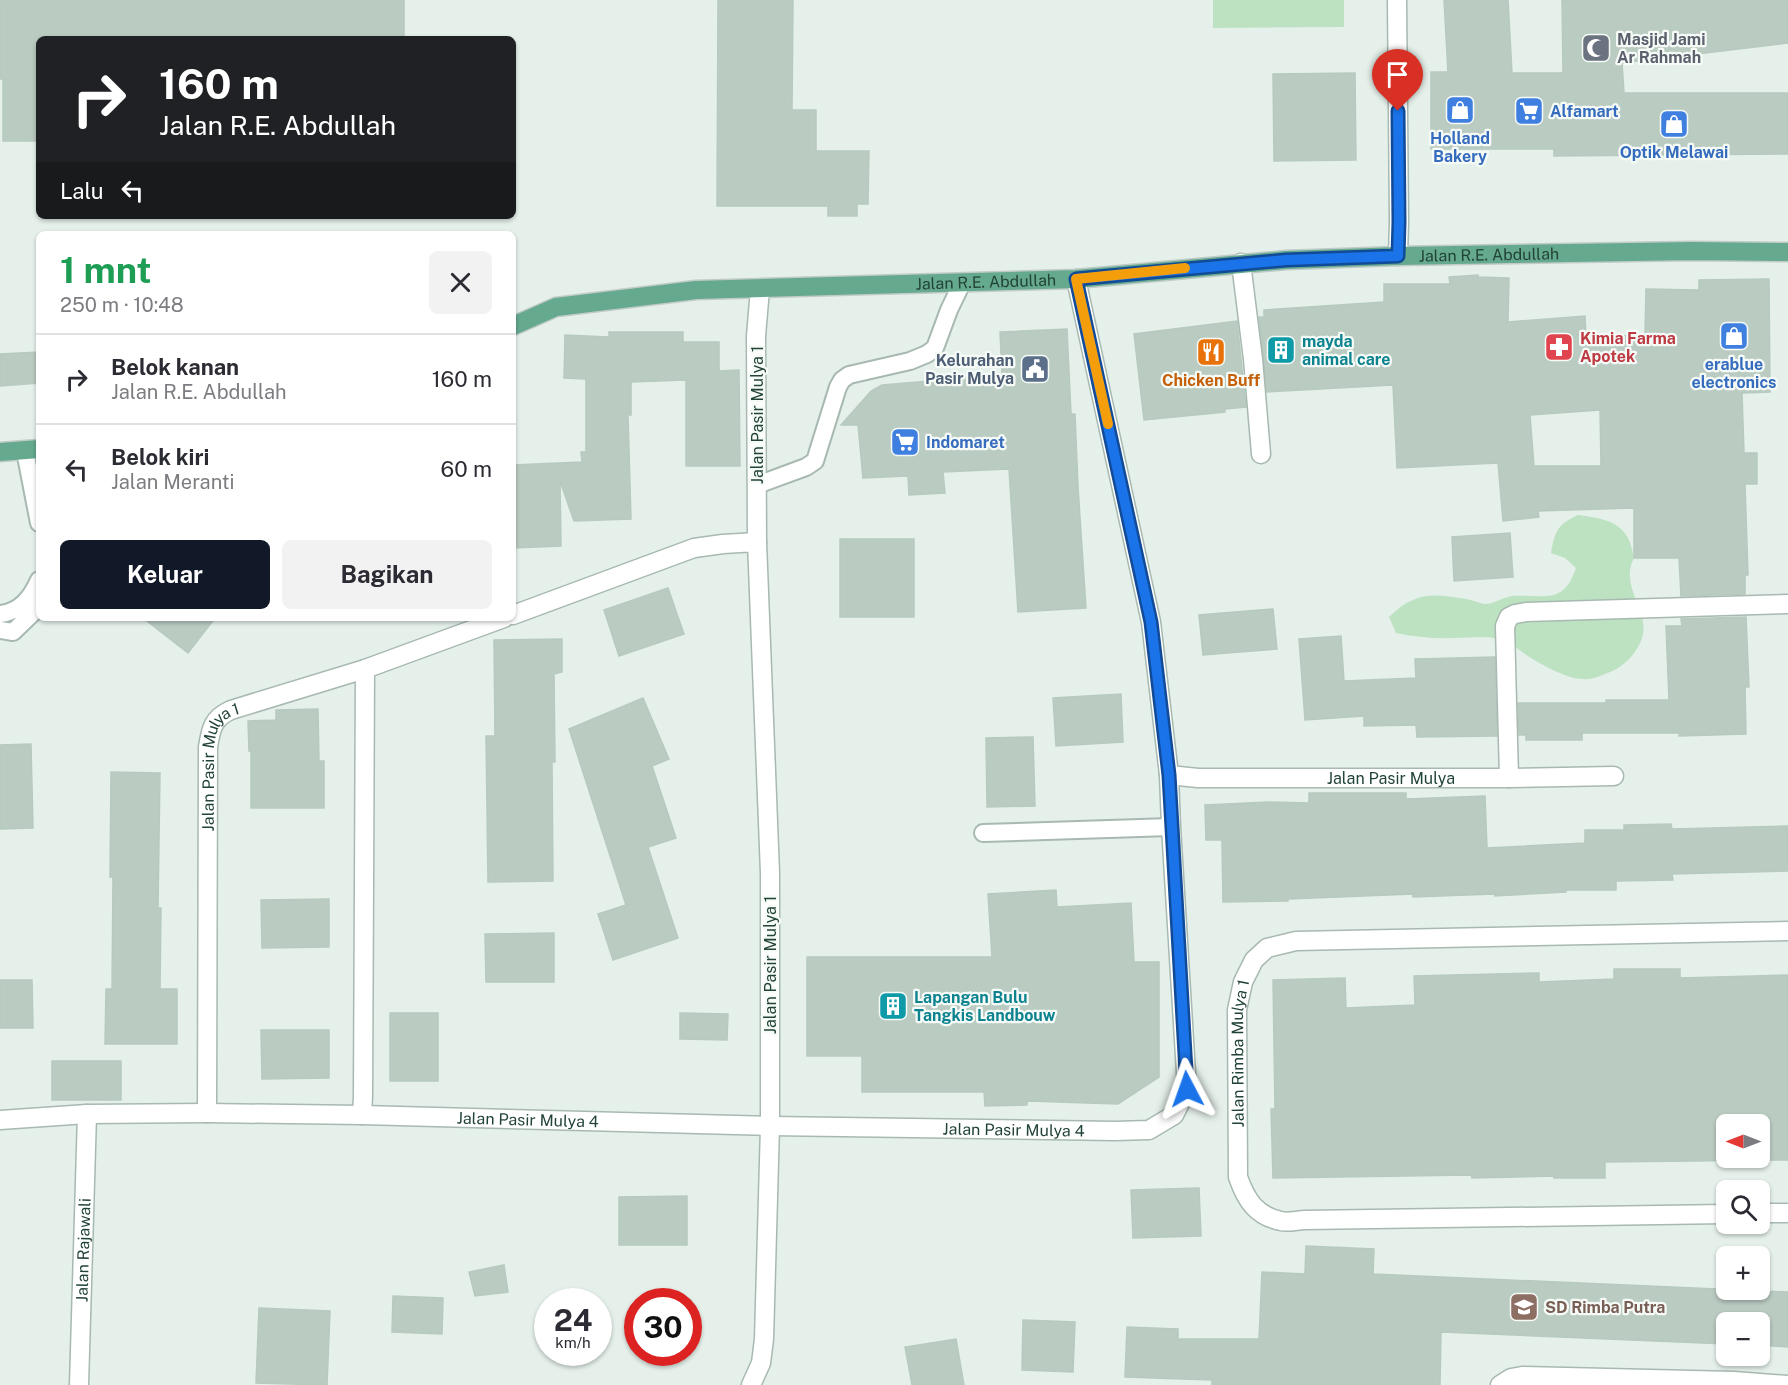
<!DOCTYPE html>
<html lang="id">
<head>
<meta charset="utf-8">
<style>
  :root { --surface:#fff; --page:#f2f2f3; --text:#2b2b33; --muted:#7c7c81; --line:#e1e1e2; --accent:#111827 }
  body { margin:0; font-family:"Public Sans",sans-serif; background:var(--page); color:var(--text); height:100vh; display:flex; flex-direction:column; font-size:22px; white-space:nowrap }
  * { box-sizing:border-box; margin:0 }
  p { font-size:20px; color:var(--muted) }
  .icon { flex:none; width:33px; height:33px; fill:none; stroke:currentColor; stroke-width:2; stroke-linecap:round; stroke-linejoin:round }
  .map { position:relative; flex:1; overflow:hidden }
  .panel { position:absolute; left:36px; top:231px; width:480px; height:390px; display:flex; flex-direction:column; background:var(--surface); border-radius:9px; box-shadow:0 2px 4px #0004 }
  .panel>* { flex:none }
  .banner { position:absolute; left:36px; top:36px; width:480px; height:183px; border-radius:9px; box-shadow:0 2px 4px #0004; background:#202124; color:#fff; overflow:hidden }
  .needle { width:39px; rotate:270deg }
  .controls { position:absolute; left:1716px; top:1114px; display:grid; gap:12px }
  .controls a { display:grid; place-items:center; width:54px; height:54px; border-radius:9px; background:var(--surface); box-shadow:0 2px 4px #0004; font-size:30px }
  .speed { position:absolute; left:534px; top:1288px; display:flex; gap:12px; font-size:30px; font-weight:700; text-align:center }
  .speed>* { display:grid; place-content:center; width:78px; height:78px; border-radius:50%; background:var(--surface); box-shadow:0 2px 4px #0004; line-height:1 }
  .speed small { font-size:15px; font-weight:400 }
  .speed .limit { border:9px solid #d22; background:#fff; color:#111 }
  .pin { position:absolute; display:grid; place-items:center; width:51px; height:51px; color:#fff; margin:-62px -26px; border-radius:50% 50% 50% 0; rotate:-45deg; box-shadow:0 0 6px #0007 }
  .pin .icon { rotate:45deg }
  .me { position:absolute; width:66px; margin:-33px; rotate:356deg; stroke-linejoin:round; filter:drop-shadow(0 0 4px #0008) }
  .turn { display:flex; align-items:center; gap:21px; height:126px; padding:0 24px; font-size:27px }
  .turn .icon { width:78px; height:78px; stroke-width:2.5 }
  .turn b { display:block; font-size:42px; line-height:51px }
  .then { display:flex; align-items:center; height:57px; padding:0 24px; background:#0003; gap:12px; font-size:22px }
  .round { display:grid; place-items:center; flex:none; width:63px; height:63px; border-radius:9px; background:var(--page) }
  .headline { display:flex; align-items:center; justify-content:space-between; height:102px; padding:0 24px }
  h1 { font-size:36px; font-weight:700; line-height:45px; color:#1e9e55 }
  .action { display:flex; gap:12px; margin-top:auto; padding:12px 24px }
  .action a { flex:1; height:69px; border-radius:9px; background:var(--accent); color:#fff; font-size:24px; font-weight:700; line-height:69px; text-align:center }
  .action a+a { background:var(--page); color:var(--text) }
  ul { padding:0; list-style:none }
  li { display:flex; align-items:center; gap:18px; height:90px; padding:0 24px; border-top:2px solid var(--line) }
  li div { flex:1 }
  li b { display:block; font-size:22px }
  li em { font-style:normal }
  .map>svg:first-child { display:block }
  .green { fill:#bce2c2 }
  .building { fill:#bacbc2; stroke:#b7cabf; stroke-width:1.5; fill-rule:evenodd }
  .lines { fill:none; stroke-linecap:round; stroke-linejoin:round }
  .lane-casing { stroke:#a7b9b0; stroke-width:20 }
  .street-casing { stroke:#a7b9b0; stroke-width:21 }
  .primary-casing { stroke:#c1cbc7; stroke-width:21 }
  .lane { stroke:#fff; stroke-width:16 }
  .street { stroke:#fff; stroke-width:18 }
  .primary { stroke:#65a98f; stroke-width:18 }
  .route-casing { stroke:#114b97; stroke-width:15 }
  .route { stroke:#1a73e8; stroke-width:10 }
  .slow { stroke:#f59e0b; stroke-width:10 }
  .labels { text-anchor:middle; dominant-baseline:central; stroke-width:4.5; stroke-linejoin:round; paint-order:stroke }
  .worship-label { font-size:16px; font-weight:bold; fill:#5b616d; stroke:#f6fbf8; text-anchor:start }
  .shop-label { font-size:16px; font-weight:bold; fill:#366cbe; stroke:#f6fbf8 }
  .street-label { font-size:16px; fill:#224436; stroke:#f6fbf8 }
  .health-label { font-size:16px; font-weight:bold; fill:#be3a42; stroke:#f6fbf8; text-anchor:start }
  .culture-label { font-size:16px; font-weight:bold; fill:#0d838f; stroke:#f6fbf8; text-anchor:start }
  .service-label { font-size:16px; font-weight:bold; fill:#4e5e75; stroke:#f6fbf8; text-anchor:end }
  .food-label { font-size:16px; font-weight:bold; fill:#c56008; stroke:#f6fbf8 }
  .education-label { font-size:16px; font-weight:bold; fill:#785e54; stroke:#f6fbf8; text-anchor:start }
</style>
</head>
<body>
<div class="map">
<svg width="1788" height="1385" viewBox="0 0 1788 1385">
  <rect width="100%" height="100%" fill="#e5f0ea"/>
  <path class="green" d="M1213 0H1344V27L1213 28Z
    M1578 515C1592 517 1613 519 1623 531 1630 538 1632 549 1634 558 1618 588 1653 612 1641 641 1634 657 1621 669 1605 674 1598 677 1590 680 1583 679 1567 679 1542 665 1528 656 1520 651 1511 642 1501 640 1486 635 1471 638 1455 638 1436 639 1415 637 1396 633L1389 617C1414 592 1433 593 1466 599 1472 600 1479 603 1485 604 1494 604 1503 597 1512 596 1544 594 1563 606 1576 568L1565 558 1551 553C1555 531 1557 525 1578 515Z"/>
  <path class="building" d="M0 0H404V39H39V141H3V79H0Z
    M718 0H793L792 110H816V151H869L868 204H857V216H828V206H717Z
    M1444 0H1508L1512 73H1563L1562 0H1788V43L1622 63 1624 93H1788V154L1554 156V149H1431V72H1448Z
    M1355 73 1356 160 1274 161 1273 74Z
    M1478 275V277L1509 278 1508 322 1585 316 1586 337 1645 335 1646 289 1699 290V280L1769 279 1770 392 1742 393 1744 453H1757V484H1745L1748 575H1745V594L1681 596 1679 558H1634V508L1538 511 1539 517 1503 521 1498 463 1397 468 1393 385 1267 392 1259 317H1264V310L1384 302V284H1450L1449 277ZM1600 410 1601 466H1534L1530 415Z
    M1237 321 1246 407 1225 409V412L1144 420 1134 334Z
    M1067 329 1071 414H1075L1078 487 1086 608 1018 612 1009 469 943 472 945 493 909 495 908 476 863 478 858 425H841L871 391 882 385 1002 375 1000 332Z
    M609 332H683V342H719V371L739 370 740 466H686V380L631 382V415H628L631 519 574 521 560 481 561 546 513 548V465L582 462 581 452H586V379L564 378 565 335 609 337Z
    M39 352V383L0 386V354Z
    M1510 533 1513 577 1454 581 1452 537Z
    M840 539H914V617H840Z
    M668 588 684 634 619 656 604 610Z
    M1273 609 1277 649 1203 655 1199 615Z
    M1746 617 1749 687H1745L1746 734 1679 736V733H1582V740H1526V735H1519L1518 703H1606V700H1669L1666 626H1682L1681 619Z
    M143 618H215L188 653Z
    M1341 636 1344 681 1416 678 1415 659 1495 657 1497 736 1417 737 1416 725 1364 726V716L1305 720 1299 639Z
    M562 639V672L554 674 555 762H552L553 881 488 882 486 736H495L494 640Z
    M1121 694 1123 742 1056 746 1053 698Z
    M643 698 669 759 652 766 676 838 648 847 678 938 613 960 598 914 626 905 569 729Z
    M318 709 319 761H324V808H251V751H249L248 721 276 720V710Z
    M1033 737 1035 806 987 807 986 738Z
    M31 744 33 828 0 829V745Z
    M111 772 160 773 158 908H161L160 989H177V1044H105L106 989H112L113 877H110Z
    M1309 793H1406V799L1485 796 1487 848 1585 843V830H1624V825L1671 824 1672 829 1788 826V871L1672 874 1673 880 1616 881V890H1566V892L1495 896V894L1413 897V894L1288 899V901L1223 902 1222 840H1206L1205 805 1269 802 1309 803Z
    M1056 890 1057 907 1131 903 1134 962H1159V1077L1118 1104 1027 1101V1105L985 1106 984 1092H862V1056H807V957H992L988 894Z
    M329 899V947L262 948 261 900Z
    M554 933V982H486L485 934Z
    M1614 969H1680V978L1788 975V1160L1605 1162V1178H1554V1176L1472 1178 1471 1175 1273 1178 1271 1109H1275L1273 980 1345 978 1346 1008 1415 1005 1414 976 1539 973V982L1614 979ZM1726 1125H1760V1158H1726Z
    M0 980H32L33 1028H0Z
    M390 1013H438V1081H390Z
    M680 1013 728 1014 727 1040 680 1039Z
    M261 1030H329V1078L262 1079Z
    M52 1061H121V1100H52Z
    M1199 1188 1201 1236 1133 1238 1131 1190Z
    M687 1196V1245H619V1197Z
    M1306 1246 1374 1249 1373 1274 1788 1292V1347L1760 1345V1323H1726V1344L1441 1332 1440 1385H1212V1380L1125 1377 1127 1327 1178 1329V1339H1259L1262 1272 1305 1274Z
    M504 1265 508 1292 475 1296 469 1272Z
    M393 1296 443 1298 442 1334 392 1332Z
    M259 1308 330 1311 327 1385 256 1383Z
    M1023 1320 1075 1322 1073 1372 1022 1370Z
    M956 1339 964 1385H912L905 1347Z"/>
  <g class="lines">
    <g class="lane-casing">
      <path id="lane" d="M25 451 39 523
        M757 485 806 467 815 461 838 387 842 380 849 375 910 361 927 354 935 348 949 310 962 283
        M0 614C20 612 31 598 39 580
        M0 630 13 632 39 607
        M983 833 1171 827"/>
    </g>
    <g class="street-casing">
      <g id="street">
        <path d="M1397 0 1399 222 1398 256"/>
        <path d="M1241 263 1253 359 1261 454"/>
        <path d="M757 542 756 336 760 289"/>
        <path d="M513 615 694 548 723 544 757 542 770 873V1126L764 1339 761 1363 751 1385"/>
        <path id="s1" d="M1169 775 1198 778H1509L1614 776"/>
        <path d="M1509 778 1505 626 1509 617 1515 614 1526 612 1788 604"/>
        <path id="s2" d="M207 1113 208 747C211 728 213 718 231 710L365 669 504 618"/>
        <path d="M362 1115 363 1096 365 669"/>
        <path id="s3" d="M0 1120 87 1114 207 1113 362 1115 770 1126 1115 1131 1149 1130 1174 1115 1187 1089 1171 827 1169 775 1151 622 1076 279"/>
        <path d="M1760 1213H1788"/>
        <path id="s4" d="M1726 1214 1305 1220C1298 1220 1288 1223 1281 1221 1256 1216 1246 1200 1238 1177L1237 1010 1243 982 1254 960 1267 948 1296 941 1788 931"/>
        <path id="s5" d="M79 1385 87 1114"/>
        <path d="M1500 1385 1511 1378 1522 1376 1734 1381 1788 1385"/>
      </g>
    </g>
    <g class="primary-casing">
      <g id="primary">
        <path id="s6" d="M513 326 556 307 696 290 1076 279 1286 260 1398 256 1692 251 1788 252"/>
        <path d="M0 452 39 449"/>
      </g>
    </g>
    <use href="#lane" class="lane"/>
    <use href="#street" class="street"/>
    <use href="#primary" class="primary"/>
  </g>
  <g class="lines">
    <g class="route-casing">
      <path id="route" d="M1187 1089 1169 775 1151 622 1076 279 1286 260 1398 256 1399 222 1398 111"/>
    </g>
    <use href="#route" class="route"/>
    <path class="slow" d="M1108 424 1076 279 1185 268"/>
  </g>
  <defs>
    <g id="mosque-square" transform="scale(1.5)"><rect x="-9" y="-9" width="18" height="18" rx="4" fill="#6b7280" stroke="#f6fbf8"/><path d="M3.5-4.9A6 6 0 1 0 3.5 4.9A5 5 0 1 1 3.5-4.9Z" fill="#fff"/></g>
    <g id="shop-square" transform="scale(1.5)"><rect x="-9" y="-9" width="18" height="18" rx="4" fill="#3f7fe0" stroke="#f6fbf8"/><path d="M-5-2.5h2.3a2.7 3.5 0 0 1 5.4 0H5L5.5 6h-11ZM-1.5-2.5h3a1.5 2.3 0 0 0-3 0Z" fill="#fff"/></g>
    <g id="supermarket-square" transform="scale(1.5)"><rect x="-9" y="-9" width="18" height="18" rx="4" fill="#3f7fe0" stroke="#f6fbf8"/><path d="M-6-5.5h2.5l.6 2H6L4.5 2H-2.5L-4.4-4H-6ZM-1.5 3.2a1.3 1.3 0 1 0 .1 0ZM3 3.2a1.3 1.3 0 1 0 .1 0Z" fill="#fff"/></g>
    <g id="pharmacy-square" transform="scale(1.5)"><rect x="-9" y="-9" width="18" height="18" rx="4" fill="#e0444e" stroke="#f6fbf8"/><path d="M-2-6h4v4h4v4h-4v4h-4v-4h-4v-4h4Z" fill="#fff"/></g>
    <g id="building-square" transform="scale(1.5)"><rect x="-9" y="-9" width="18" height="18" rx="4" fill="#0f9aa8" stroke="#f6fbf8"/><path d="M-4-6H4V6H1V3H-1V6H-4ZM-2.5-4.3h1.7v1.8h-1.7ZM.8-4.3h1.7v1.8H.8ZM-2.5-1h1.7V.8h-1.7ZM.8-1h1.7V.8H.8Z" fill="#fff"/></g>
    <g id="restaurant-square" transform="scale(1.5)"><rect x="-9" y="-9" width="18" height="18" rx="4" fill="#e8710a" stroke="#f6fbf8"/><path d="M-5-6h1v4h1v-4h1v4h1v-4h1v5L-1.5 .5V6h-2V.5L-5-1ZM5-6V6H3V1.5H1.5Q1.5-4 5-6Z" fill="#fff"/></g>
    <g id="civic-square" transform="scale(1.5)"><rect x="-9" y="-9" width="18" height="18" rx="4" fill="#5c6f8a" stroke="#f6fbf8"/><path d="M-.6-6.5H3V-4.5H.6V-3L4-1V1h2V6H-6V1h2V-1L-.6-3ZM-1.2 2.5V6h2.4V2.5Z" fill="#fff"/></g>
    <g id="school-square" transform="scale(1.5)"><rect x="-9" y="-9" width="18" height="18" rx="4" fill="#8d6e63" stroke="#f6fbf8"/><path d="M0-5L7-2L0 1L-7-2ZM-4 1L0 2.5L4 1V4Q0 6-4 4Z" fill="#fff"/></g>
  </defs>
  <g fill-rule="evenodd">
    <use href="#mosque-square" x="1596" y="48"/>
    <use href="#shop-square" x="1460" y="110"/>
    <use href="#supermarket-square" x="1529" y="111"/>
    <use href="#shop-square" x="1674" y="124"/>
    <use href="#shop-square" x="1734" y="336"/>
    <use href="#pharmacy-square" x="1559" y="347"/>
    <use href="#building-square" x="1281" y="350"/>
    <use href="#restaurant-square" x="1211" y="352"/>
    <use href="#civic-square" x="1035" y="369"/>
    <use href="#supermarket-square" x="905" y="442"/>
    <use href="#building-square" x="893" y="1006"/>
    <use href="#school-square" x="1524" y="1307"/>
  </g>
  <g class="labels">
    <g class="worship-label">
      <text x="1617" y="39">Masjid Jami<tspan x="1617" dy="18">Ar Rahmah</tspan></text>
    </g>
    <g class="shop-label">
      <text x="1550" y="111" text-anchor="start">Alfamart</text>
      <text x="1460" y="138">Holland<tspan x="1460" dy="18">Bakery</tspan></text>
      <text x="1674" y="152">Optik Melawai</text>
      <text x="1734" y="364">erablue<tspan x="1734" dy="18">electronics</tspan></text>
      <text x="926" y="442" text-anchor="start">Indomaret</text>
    </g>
    <g class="street-label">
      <text stroke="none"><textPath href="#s6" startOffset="982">Jalan R.E. Abdullah</textPath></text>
      <text stroke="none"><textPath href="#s6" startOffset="478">Jalan R.E. Abdullah</textPath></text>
      <text transform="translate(757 415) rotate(-90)">Jalan Pasir Mulya 1</text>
      <text stroke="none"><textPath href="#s2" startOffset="351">Jalan Pasir Mulya 1</textPath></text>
      <text stroke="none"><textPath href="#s1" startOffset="222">Jalan Pasir Mulya</textPath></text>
      <text transform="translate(770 965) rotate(-90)">Jalan Pasir Mulya 1</text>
      <text stroke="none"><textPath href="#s4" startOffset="634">Jalan Rimba Mulya 1</textPath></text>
      <text stroke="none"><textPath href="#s3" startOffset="528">Jalan Pasir Mulya 4</textPath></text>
      <text stroke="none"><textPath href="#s3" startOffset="1014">Jalan Pasir Mulya 4</textPath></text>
      <text stroke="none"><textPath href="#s5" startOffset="135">Jalan Rajawali</textPath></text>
    </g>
    <g class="health-label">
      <text x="1580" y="338">Kimia Farma<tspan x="1580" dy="18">Apotek</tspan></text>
    </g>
    <g class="culture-label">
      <text x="1302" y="341">mayda<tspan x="1302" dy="18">animal care</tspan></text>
      <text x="914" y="997">Lapangan Bulu<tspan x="914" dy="18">Tangkis Landbouw</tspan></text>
    </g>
    <g class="service-label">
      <text x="1014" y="360">Kelurahan<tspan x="1014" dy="18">Pasir Mulya</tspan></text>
    </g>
    <g class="food-label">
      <text x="1211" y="380">Chicken Buff</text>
    </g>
    <g class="education-label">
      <text x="1545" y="1307">SD Rimba Putra</text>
    </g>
  </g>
</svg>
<div class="controls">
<a><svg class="needle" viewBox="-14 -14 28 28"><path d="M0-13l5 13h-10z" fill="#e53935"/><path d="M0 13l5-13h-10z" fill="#7c7c81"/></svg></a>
<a><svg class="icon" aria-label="search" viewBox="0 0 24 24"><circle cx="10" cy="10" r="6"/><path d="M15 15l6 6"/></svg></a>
<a>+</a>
<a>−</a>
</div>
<div class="speed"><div>24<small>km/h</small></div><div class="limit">30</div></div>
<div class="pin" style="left:1398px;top:111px;background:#d93025"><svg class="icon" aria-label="arrive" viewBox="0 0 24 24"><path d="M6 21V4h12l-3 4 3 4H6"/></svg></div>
<svg class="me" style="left:1187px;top:1089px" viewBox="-20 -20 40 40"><path d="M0-17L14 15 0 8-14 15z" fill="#1a73e8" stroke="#fff" stroke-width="4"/></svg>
<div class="banner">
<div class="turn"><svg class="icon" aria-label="right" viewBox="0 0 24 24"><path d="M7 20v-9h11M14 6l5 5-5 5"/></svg><div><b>160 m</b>Jalan R.E. Abdullah</div></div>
<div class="then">Lalu<svg class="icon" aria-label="left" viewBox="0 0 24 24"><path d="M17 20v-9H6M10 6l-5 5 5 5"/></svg></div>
</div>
<section class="panel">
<div class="headline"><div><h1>1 mnt</h1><p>250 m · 10:48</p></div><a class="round"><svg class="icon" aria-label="close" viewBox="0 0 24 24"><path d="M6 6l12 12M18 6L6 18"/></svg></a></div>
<ul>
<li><svg class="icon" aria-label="right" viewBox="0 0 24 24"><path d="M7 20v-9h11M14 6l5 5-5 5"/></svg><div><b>Belok kanan</b><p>Jalan R.E. Abdullah</p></div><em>160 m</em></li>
<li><svg class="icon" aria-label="left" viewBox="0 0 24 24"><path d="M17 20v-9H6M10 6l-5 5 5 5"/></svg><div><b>Belok kiri</b><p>Jalan Meranti</p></div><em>60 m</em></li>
</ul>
<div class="action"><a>Keluar</a><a>Bagikan</a></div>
</section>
</div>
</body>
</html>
